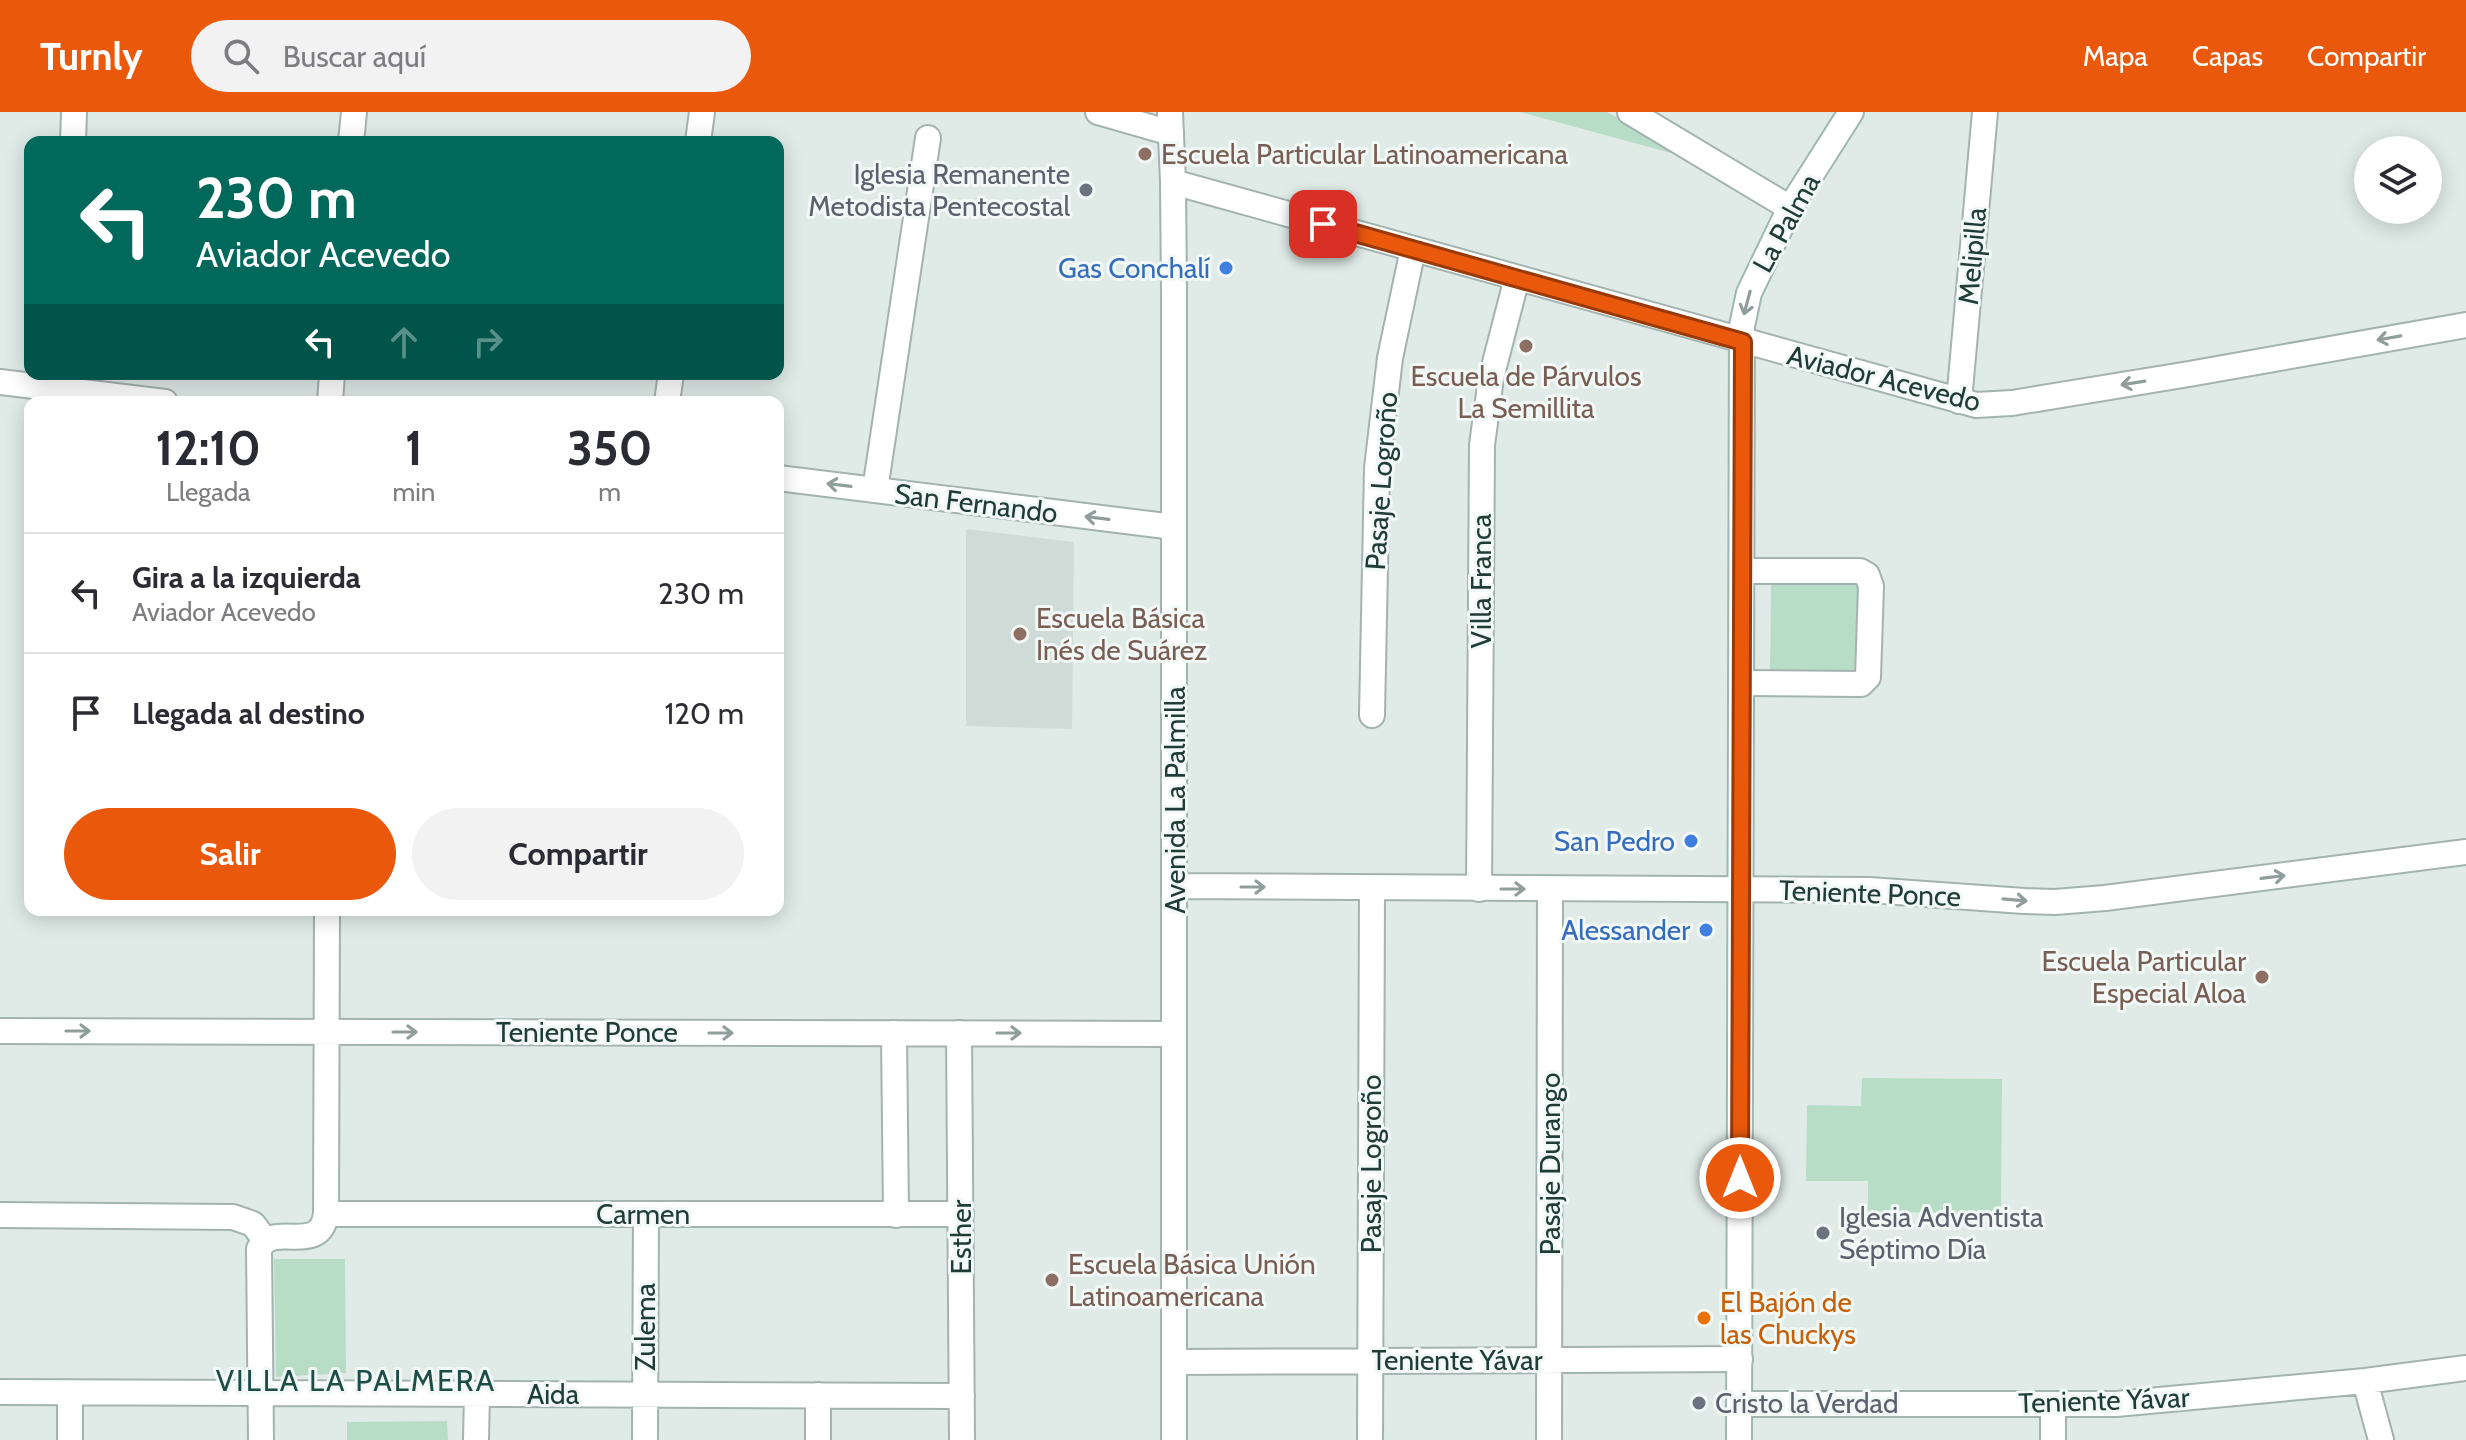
<!DOCTYPE html>
<html lang="es">
<head>
<meta charset="utf-8">
<style>
  :root { --surface:#fff; --page:#f2f2f3; --text:#2b2b33; --muted:#7c7c81; --line:#e1e1e2; --accent:#ea580c }
  body { margin:0; font-family:Cabin,sans-serif; background:var(--page); color:var(--text); height:100vh; display:flex; flex-direction:column; font-size:30px; white-space:nowrap }
  * { box-sizing:border-box; margin:0 }
  p { font-size:26px; color:var(--muted) }
  .icon { flex:none; width:44px; height:44px; fill:none; stroke:currentColor; stroke-width:2; stroke-linecap:round; stroke-linejoin:round }
  .map { position:relative; flex:1; overflow:hidden }
  .details { position:absolute; left:24px; top:284px; width:760px; height:520px; display:flex; flex-direction:column; background:var(--surface); border-radius:16px; box-shadow:0 4px 20px #0003 }
  .details>* { flex:none }
  .top-card { position:absolute; left:24px; top:24px; width:760px; height:244px; border-radius:16px; box-shadow:0 4px 20px #0003; background:#00695c; color:#fff; overflow:hidden }
  .fabs { position:absolute; left:2354px; top:24px; display:grid; gap:16px }
  .fabs a { display:grid; place-items:center; width:88px; height:88px; border-radius:50%; background:var(--surface); box-shadow:0 4px 20px #0003; font-size:40px }
  .pin { position:absolute; display:grid; place-items:center; width:68px; height:68px; color:#fff; margin:-34px; border-radius:16px; box-shadow:0 4px 12px #0006 }
  .me { position:absolute; width:88px; margin:-44px; rotate:0deg; stroke-linejoin:round; filter:drop-shadow(0 0 6px #0008) }
  .turn { display:flex; align-items:center; gap:28px; height:168px; padding:0 40px; font-size:36px }
  .turn .icon { width:104px; height:104px; stroke-width:2.5 }
  .turn b { display:block; font-size:56px; line-height:68px }
  .lanes { display:flex; align-items:center; height:76px; padding:0 40px; background:#0003; justify-content:center; gap:40px; direction:ltr }
  .lanes .off { opacity:.35 }
  .eta { display:flex; justify-content:space-evenly; align-items:center; height:136px; text-align:center }
  .eta b { font-size:48px; font-weight:700; line-height:56px }
  .action { display:flex; gap:16px; margin-top:auto; padding:16px 40px }
  .action a { flex:1; height:92px; border-radius:48px; background:var(--accent); color:#fff; font-size:32px; font-weight:700; line-height:92px; text-align:center }
  .action a+a { background:var(--page); color:var(--text) }
  ul { padding:0; list-style:none }
  li { display:flex; align-items:center; gap:24px; height:120px; padding:0 40px; border-top:2px solid var(--line) }
  li div { flex:1 }
  li b { display:block; font-size:30px }
  li em { font-style:normal }
  header { display:flex; align-items:center; gap:48px; box-sizing:border-box; height:112px; padding:0 40px; background:var(--accent); color:#fff }
  header strong { font-size:38px }
  nav { display:flex; gap:44px; margin-inline-start:auto; font-size:28px }
  .search { width:560px; height:72px; background:var(--page); display:flex; align-items:center; gap:20px; box-sizing:border-box; padding:0 28px; border-radius:44px; color:var(--muted); font-size:30px }
  .map>svg:first-child { display:block }
  .built { fill:#cedbd7 }
  .green { fill:#b8ddc6 }
  .lines { fill:none; stroke-linecap:round; stroke-linejoin:round }
  .minor-casing { stroke:#a3b3af; stroke-width:28 }
  .tertiary-casing { stroke:#a3b3af; stroke-width:28 }
  .secondary-casing { stroke:#9eb7b1; stroke-width:28 }
  .minor { stroke:#fff; stroke-width:24 }
  .tertiary { stroke:#fff; stroke-width:24 }
  .secondary { stroke:#fff; stroke-width:24 }
  .oneway { stroke:#909e9b }
  .route-casing { stroke:#983908; stroke-width:20 }
  .route { stroke:#ea580c; stroke-width:14 }
  .education-dot { fill:#8d6e63; stroke:#f1f8f5; stroke-width:3 }
  .worship-dot { fill:#6b7280; stroke:#f1f8f5; stroke-width:3 }
  .shop-dot { fill:#3f7fe0; stroke:#f1f8f5; stroke-width:3 }
  .food-dot { fill:#e8710a; stroke:#f1f8f5; stroke-width:3 }
  .labels { text-anchor:middle; dominant-baseline:central; stroke-width:6; stroke-linejoin:round; paint-order:stroke }
  .education-label { font-size:28px; fill:#785e54; stroke:#f1f8f5; text-anchor:start }
  .worship-label { font-size:28px; fill:#5b616d; stroke:#f1f8f5; text-anchor:start }
  .street-label { font-size:28px; fill:#203c37; stroke:#f1f8f5 }
  .shop-label { font-size:28px; fill:#366cbe; stroke:#f1f8f5; text-anchor:end }
  .food-label { font-size:28px; fill:#c56008; stroke:#f1f8f5; text-anchor:start }
  .neighbourhood-label { font-size:30px; letter-spacing:2px; fill:#1c4e47; stroke:#f1f8f5 }
</style>
</head>
<body>
<header>
<strong>Turnly</strong>
<div class="search"><svg class="icon" aria-label="search" viewBox="0 0 24 24"><circle cx="10" cy="10" r="6"/><path d="M15 15l6 6"/></svg>Buscar aquí</div>
<nav><a>Mapa</a><a>Capas</a><a>Compartir</a></nav>
</header>
<div class="map">
<svg width="2466" height="1328" viewBox="0 0 2466 1328">
  <rect width="100%" height="100%" fill="#e0ebe8"/>
  <path class="built" d="M966 417 1074 430 1072 617 966 614Z"/>
  <path class="green" d="M1520 0H1607L1683 42 1671 41Z
    M1771 471 1859 473 1858 561 1770 560Z
    M1862 966 2002 967 2001 1101 1868 1100V1069H1806L1807 993 1861 994Z
    M274 1147H345L346 1261 276 1265Z
    M447 1309 448 1328H347V1310Z"/>
  <g class="lines">
    <g class="minor-casing">
      <path id="minor" d="M1098 0 1171 21
        M1630 0 1790 96
        M73 30 74 0
        M351 30 354 0
        M698 30 702 0
        M1173 70 1976 293 2012 291 2189 262 2466 213
        M1959 289 1985 0
        M330 290 332 262
        M667 290 671 262
        M875 378 928 26
        M1741 571 1861 572 1868 565 1871 474 1867 463 1860 459H1742
        M1372 603 1377 356 1390 246 1413 137
        M1479 777 1482 333 1491 266 1517 166
        M0 919 1174 922
        M894 921 896 1103
        M959 921 962 1328
        M326 1102H961
        M0 1103 233 1105 253 1112 265 1128
        M1174 1250 1740 1247
        M2365 1269 2381 1328
        M0 1280 962 1284
        M818 1283V1328
        M1740 1292H2116L2365 1269 2466 1256
        M70 1328V1281
        M261 1328 259 1137C272 1108 320 1145 326 1102L327 798
        M476 1328 477 1282
        M645 1328 646 1103
        M1370 1328 1372 776
        M1549 1328 1550 777
        M2053 1328V1292"/>
    </g>
    <g class="tertiary-casing">
      <path id="tertiary" d="M1170 0 1173 70 1174 179V1328
        M0 270 165 290
        M778 366 1174 415
        M1175 774 1869 778 2024 789 2055 790 2105 786 2466 740"/>
    </g>
    <g class="secondary-casing">
      <path id="secondary" d="M1739 1328 1742 214 1749 181 1790 96 1851 0"/>
    </g>
    <use href="#minor" class="minor"/>
    <use href="#tertiary" class="tertiary"/>
    <use href="#secondary" class="secondary"/>
  </g>
  <defs><path id="oneway-shaft" d="M-6 0H5M1.5-3L5.5 0L1.5 3" fill="none" stroke-width="1.6" stroke-linecap="round" stroke-linejoin="round" transform="scale(2)"/></defs>
  <g class="oneway">
    <use href="#oneway-shaft" transform="translate(1747 191) rotate(105)"/>
    <use href="#oneway-shaft" transform="translate(2389 226) rotate(170)"/>
    <use href="#oneway-shaft" transform="translate(2133 271) rotate(171)"/>
    <use href="#oneway-shaft" transform="translate(839 373) rotate(-173)"/>
    <use href="#oneway-shaft" transform="translate(1097 406) rotate(-173)"/>
    <use href="#oneway-shaft" transform="translate(2273 765) rotate(-7)"/>
    <use href="#oneway-shaft" transform="translate(1253 775)"/>
    <use href="#oneway-shaft" transform="translate(1513 777)"/>
    <use href="#oneway-shaft" transform="translate(2015 788) rotate(5)"/>
    <use href="#oneway-shaft" transform="translate(78 919)"/>
    <use href="#oneway-shaft" transform="translate(405 920)"/>
    <use href="#oneway-shaft" transform="translate(721 921)"/>
    <use href="#oneway-shaft" transform="translate(1009 921)"/>
  </g>
  <g class="lines">
    <g class="route-casing">
      <path id="route" d="M1323 112 1743 230 1740 1066"/>
    </g>
    <use href="#route" class="route"/>
  </g>
  <g class="education-dot">
    <circle cx="1145" cy="42" r="8"/>
    <circle cx="1526" cy="234" r="8"/>
    <circle cx="1020" cy="522" r="8"/>
    <circle cx="2262" cy="865" r="8"/>
    <circle cx="1052" cy="1168" r="8"/>
  </g>
  <g class="worship-dot">
    <circle cx="1086" cy="78" r="8"/>
    <circle cx="1823" cy="1121" r="8"/>
    <circle cx="1699" cy="1291" r="8"/>
  </g>
  <g class="shop-dot">
    <circle cx="1226" cy="156" r="8"/>
    <circle cx="1691" cy="729" r="8"/>
    <circle cx="1706" cy="818" r="8"/>
  </g>
  <circle class="food-dot" cx="1704" cy="1206" r="8"/>
  <g class="labels">
    <g class="education-label">
      <text x="1161" y="42">Escuela Particular Latinoamericana</text>
      <text x="1526" y="264" text-anchor="middle">Escuela de Párvulos<tspan x="1526" dy="32">La Semillita</tspan></text>
      <text x="1036" y="506">Escuela Básica<tspan x="1036" dy="32">Inés de Suárez</tspan></text>
      <text x="2246" y="849" text-anchor="end">Escuela Particular<tspan x="2246" dy="32">Especial Aloa</tspan></text>
      <text x="1068" y="1152">Escuela Básica Unión<tspan x="1068" dy="32">Latinoamericana</tspan></text>
    </g>
    <g class="worship-label">
      <text x="1070" y="62" text-anchor="end">Iglesia Remanente<tspan x="1070" dy="32">Metodista Pentecostal</tspan></text>
      <text x="1839" y="1105">Iglesia Adventista<tspan x="1839" dy="32">Séptimo Día</tspan></text>
      <text x="1715" y="1291">Cristo la Verdad</text>
    </g>
    <g class="street-label">
      <text transform="translate(1786 111) rotate(-61)">La Palma</text>
      <text transform="translate(1972 144) rotate(-85)">Melipilla</text>
      <text transform="translate(1884 266) rotate(14)">Aviador Acevedo</text>
      <text transform="translate(1381 369) rotate(-86)">Pasaje Logroño</text>
      <text transform="translate(976 391) rotate(7)">San Fernando</text>
      <text transform="translate(1481 469) rotate(-90)">Villa Franca</text>
      <text transform="translate(1175 688) rotate(-90)">Avenida La Palmilla</text>
      <text transform="translate(1870 781) rotate(2)">Teniente Ponce</text>
      <text x="587" y="920">Teniente Ponce</text>
      <text transform="translate(1371 1052) rotate(-90)">Pasaje Logroño</text>
      <text transform="translate(1550 1052) rotate(-90)">Pasaje Durango</text>
      <text x="643" y="1102">Carmen</text>
      <text transform="translate(961 1125) rotate(-90)">Esther</text>
      <text transform="translate(645 1215) rotate(-90)">Zulema</text>
      <text x="1457" y="1248">Teniente Yávar</text>
      <text x="553" y="1282">Aida</text>
      <text transform="translate(2104 1288) rotate(-2)">Teniente Yávar</text>
    </g>
    <g class="shop-label">
      <text x="1210" y="156">Gas Conchalí</text>
      <text x="1675" y="729">San Pedro</text>
      <text x="1690" y="818">Alessander</text>
    </g>
    <g class="food-label">
      <text x="1720" y="1190">El Bajón de<tspan x="1720" dy="32">las Chuckys</tspan></text>
    </g>
    <g class="neighbourhood-label">
      <text x="356" y="1268">VILLA LA PALMERA</text>
    </g>
  </g>
</svg>
<div class="fabs">
<a><svg class="icon" aria-label="layers" viewBox="0 0 24 24"><path d="M12 4l9 5-9 5-9-5zM3 14l9 5 9-5"/></svg></a>
</div>
<div class="pin" style="left:1323px;top:112px;background:#d93025"><svg class="icon" aria-label="arrive" viewBox="0 0 24 24"><path d="M6 21V4h12l-3 4 3 4H6"/></svg></div>
<svg class="me" style="left:1740px;top:1066px" viewBox="-20 -20 40 40"><circle r="17" fill="#ea580c" stroke="#fff" stroke-width="3"/><path d="M0-11L8 9 0 5-8 9z" fill="#fff"/></svg>
<div class="top-card">
<div class="turn"><svg class="icon" aria-label="left" viewBox="0 0 24 24"><path d="M17 20v-9H6M10 6l-5 5 5 5"/></svg><div><b>230 m</b>Aviador Acevedo</div></div>
<div class="lanes"><svg class="icon" aria-label="left" viewBox="0 0 24 24"><path d="M17 20v-9H6M10 6l-5 5 5 5"/></svg><svg class="icon off" aria-label="ahead" viewBox="0 0 24 24"><path d="M12 20V5M6 11l6-6 6 6"/></svg><svg class="icon off" aria-label="right" viewBox="0 0 24 24"><path d="M7 20v-9h11M14 6l5 5-5 5"/></svg></div>
</div>
<section class="details">
<div class="eta">
<div><b>12:10</b><p>Llegada</p></div>
<div><b>1</b><p>min</p></div>
<div><b>350</b><p>m</p></div>
</div>
<ul>
<li><svg class="icon" aria-label="left" viewBox="0 0 24 24"><path d="M17 20v-9H6M10 6l-5 5 5 5"/></svg><div><b>Gira a la izquierda</b><p>Aviador Acevedo</p></div><em>230 m</em></li>
<li><svg class="icon" aria-label="arrive" viewBox="0 0 24 24"><path d="M6 21V4h12l-3 4 3 4H6"/></svg><div><b>Llegada al destino</b></div><em>120 m</em></li>
</ul>
<div class="action"><a>Salir</a><a>Compartir</a></div>
</section>
</div>
</body>
</html>
